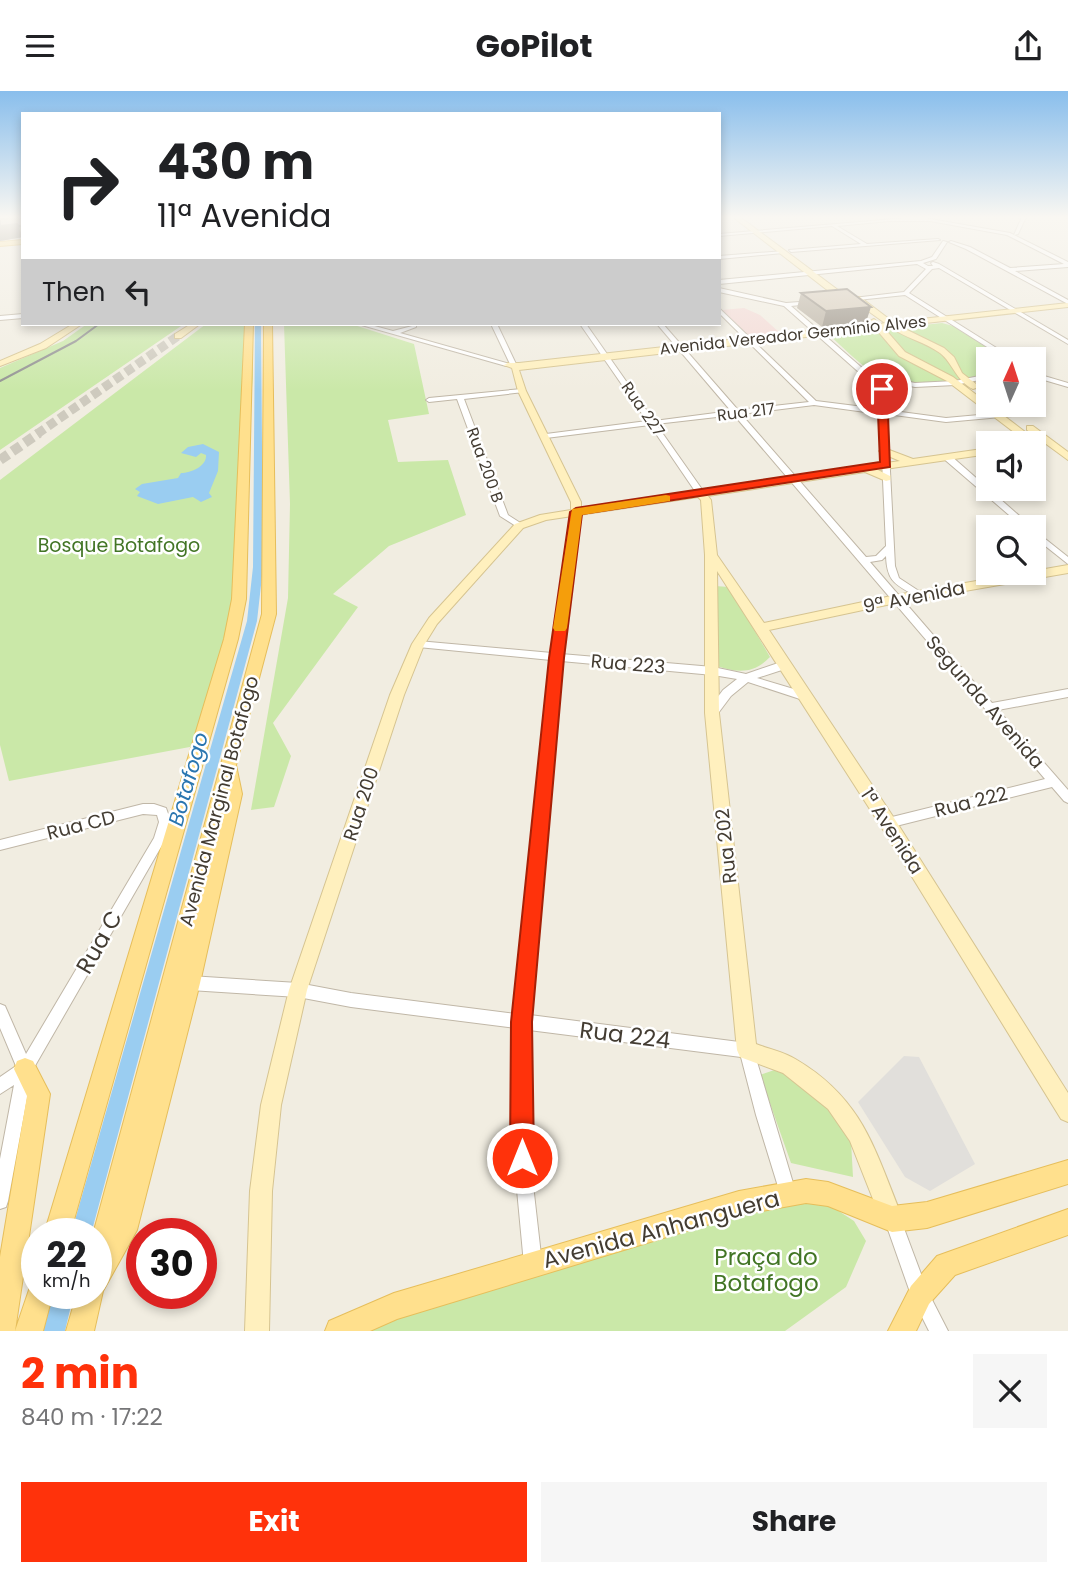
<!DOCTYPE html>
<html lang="en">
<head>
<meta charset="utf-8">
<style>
  :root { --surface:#fff; --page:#f6f6f6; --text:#202124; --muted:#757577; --accent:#ff320b }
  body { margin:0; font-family:Poppins,sans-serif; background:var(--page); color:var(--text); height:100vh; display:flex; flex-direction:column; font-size:26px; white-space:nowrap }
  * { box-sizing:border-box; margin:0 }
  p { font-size:23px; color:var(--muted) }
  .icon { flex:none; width:38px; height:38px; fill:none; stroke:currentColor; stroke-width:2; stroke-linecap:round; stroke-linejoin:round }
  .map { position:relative; height:1240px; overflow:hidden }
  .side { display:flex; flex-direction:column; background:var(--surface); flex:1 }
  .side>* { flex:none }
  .hud { position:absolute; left:21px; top:21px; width:700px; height:214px; border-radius:0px; box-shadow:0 4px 10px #0003; background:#fff; color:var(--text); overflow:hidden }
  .needle { width:46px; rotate:3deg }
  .fabs { position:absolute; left:976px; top:256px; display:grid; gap:14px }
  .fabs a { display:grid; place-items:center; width:70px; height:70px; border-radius:0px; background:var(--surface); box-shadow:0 4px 10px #0003; font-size:35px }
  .speed { position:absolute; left:21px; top:1127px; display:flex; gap:14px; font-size:35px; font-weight:700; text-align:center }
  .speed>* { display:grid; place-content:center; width:91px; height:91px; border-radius:50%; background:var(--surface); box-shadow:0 4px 10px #0003; line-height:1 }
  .speed small { font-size:18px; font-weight:400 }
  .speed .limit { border:10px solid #d22; background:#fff; color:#111 }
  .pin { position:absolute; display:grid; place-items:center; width:60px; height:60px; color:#fff; margin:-30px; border:4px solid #fff; border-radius:50%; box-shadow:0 2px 7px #0007 }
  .me { position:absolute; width:77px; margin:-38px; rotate:0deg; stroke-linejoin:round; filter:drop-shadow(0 0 5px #0008) }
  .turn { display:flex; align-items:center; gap:24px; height:147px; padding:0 21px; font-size:32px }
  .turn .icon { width:91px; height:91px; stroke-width:2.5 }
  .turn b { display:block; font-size:49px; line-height:60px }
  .then { display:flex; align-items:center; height:66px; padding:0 21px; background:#0003; gap:14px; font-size:26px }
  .round { display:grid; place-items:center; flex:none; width:74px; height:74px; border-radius:0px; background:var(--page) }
  .overview { display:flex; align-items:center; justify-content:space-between; height:119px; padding:0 21px }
  h1 { font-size:42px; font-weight:700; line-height:52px; color:var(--accent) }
  .button { display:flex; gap:14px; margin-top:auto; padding:14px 21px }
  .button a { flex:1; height:80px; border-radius:0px; background:var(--accent); color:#fff; font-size:28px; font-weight:700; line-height:80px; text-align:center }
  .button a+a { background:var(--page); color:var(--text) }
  header { display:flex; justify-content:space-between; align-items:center; height:91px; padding:0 21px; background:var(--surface); font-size:32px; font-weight:700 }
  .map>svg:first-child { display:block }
  .medical { fill:#f3d8d4 }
  .green { fill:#cae8a8 }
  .parking { fill:#e1dfdb }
  .water { fill:#9acdf1 }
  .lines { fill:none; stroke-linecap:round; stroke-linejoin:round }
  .canal { fill:#9acdf1; fill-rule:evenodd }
  .secondary-tunnel-far1 { stroke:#cecabe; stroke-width:9; stroke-dasharray:9 4.5; stroke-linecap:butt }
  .secondary-tunnel { stroke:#cecabe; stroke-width:10; stroke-dasharray:10 5; stroke-linecap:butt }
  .street-casing { stroke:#c0b7a7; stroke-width:2 }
  .secondary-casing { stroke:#d6c491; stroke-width:2 }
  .primary-casing { stroke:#e6be5b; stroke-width:2 }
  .street { fill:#fff; fill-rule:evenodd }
  .secondary { fill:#fff0be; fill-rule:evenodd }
  .primary { fill:#ffe08d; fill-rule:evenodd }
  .tram { stroke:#929292; stroke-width:2 }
  .wall { fill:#b8afa0 }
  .shaded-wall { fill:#968e82 }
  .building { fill:#d6cbba; stroke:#968e82; stroke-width:2 }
  .route { fill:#ff320b; stroke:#a62007; stroke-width:2 }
  .slow { fill:#f59e0b }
  .labels { text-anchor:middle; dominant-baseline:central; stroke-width:5; stroke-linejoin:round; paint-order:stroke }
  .far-street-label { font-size:16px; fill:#433c32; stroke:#fff }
  .park-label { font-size:19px; fill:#427525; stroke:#fff }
  .street-label { font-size:19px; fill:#433c32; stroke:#fff }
  .water-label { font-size:21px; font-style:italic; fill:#2a76b0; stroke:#fff }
  .near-street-label { font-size:23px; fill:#433c32; stroke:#fff }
  .near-park-label { font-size:23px; fill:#427525; stroke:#fff }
</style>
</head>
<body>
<header><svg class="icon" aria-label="menu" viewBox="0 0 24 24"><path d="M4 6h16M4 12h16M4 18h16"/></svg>GoPilot<svg class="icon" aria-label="share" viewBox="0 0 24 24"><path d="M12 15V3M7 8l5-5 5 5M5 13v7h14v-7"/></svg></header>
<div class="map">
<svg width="1068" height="1240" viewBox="0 0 1068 1240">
  <rect width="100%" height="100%" fill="#f1ede1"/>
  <path class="medical" d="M744 217 760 224 780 242 750 246 722 219Z"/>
  <path class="green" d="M942 232 953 235 1005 268H989V283C960 289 901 299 875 283 859 273 844 257 829 244Z
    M87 233H184L0 359V277L63 250Z
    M206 233H252L253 285 235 495 228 537 195 655 9 690 0 654V389Z
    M284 233H351L414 253 429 323 388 329 398 371 448 369 466 424 389 455 333 503 358 516 273 632 291 665 274 716 251 719 288 507 290 413Z
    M715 495 729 496 770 566C754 583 738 582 717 575Z
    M786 975 817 1004 851 1050 853 1086 791 1072 760 984Z
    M817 1106 854 1130 866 1150 846 1196 785 1240H363L401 1224 780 1112Z"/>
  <path class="parking" d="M904 965 919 966 975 1073 930 1100 905 1086 858 1011Z"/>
  <path class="water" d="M203 353 219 361 218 380 209 402 212 406 201 411 193 406 158 413 137 405 140 401 135 398 142 393 178 387 181 382C191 382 207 375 206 364L201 362 196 366 181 362 188 356Z"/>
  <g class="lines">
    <path class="canal" d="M255 233H261L263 476 257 530 91 1143H71L247 530 253 476Z
      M54 1202H74L65 1240H43Z"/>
    <path class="secondary-tunnel-far1" d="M37 343 178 245"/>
    <path class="secondary-tunnel" d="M0 369 39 342"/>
    <g class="street-casing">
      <path id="street" d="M919 126 1010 142 1068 171V176L1015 180 1068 209V213L966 158 949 151 951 150 970 156 1010 177 1064 173 1007 144 930 130H889L837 135 867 153 938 148 940 149 791 161 789 159 861 153 832 135 719 145V143Z
        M1022 126H1026L1018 143 1014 144Z
        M943 150 947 151 936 168 923 172 928 175H933L931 172 933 171 939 173 1068 249V253L939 177 932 178 909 202 1014 268H1006L905 204 848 210 845 208 904 201 926 178 917 173 719 193V189L921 170 932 166Z
        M785 160 783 162 719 168V165Z
        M719 197 786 212 813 210 814 211 811 213 791 215 869 283 915 292 955 290 989 283V287L955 294 915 296 875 288 885 298 886 319 946 327 1012 321 1015 323 1012 325 946 331 887 323 895 475 899 487 925 504 920 507 917 506C896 493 887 492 886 465L882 469 870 471 992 612 1068 598V606L998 619 1068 699V712L1064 710 1052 696 888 737 884 736 882 732 884 728 888 727 1045 688 734 324 656 333 706 404 702 406H699L650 334 546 347 542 345 546 343 647 330 580 233H586L654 330 731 320 657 233H663L738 319 809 311 719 222V217L816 310 880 318 879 299 784 215 719 201ZM814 314 880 323 886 455 876 465 866 466 741 323Z
        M23 223V227L0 229V225Z
        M358 233H367L393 240 416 234V236L400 242 510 273 491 233H497L516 273 506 275Z
        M1034 282 1068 292V296L1034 286Z
        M522 298 524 299V301L464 308 508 424 522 433 523 435 519 437 500 425 457 308 429 311 426 309 429 307Z
        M944 364H950L1032 436H1023L944 368Z
        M573 419H576L580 421 561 563 713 576 746 583 784 570 788 571 789 574 788 577 757 587 807 602 808 605 803 609 748 591 731 605 716 625H708L707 622 708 619 723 599 737 588 713 584 561 570 530 924 747 952 752 954 796 1102 794 1108 788 1110 782 1108 780 1102 756 1024 741 966 529 939 530 1067 542 1173 539 1179 533 1182 527 1179 524 1173 514 1067 515 937 351 916 298 906 190 899 185 897 183 892 185 887 190 885 298 892 351 902 516 923 551 569 418 556 413 553 418 550 552 562Z
        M1034 439 1068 466V473L1034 446Z
        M143 713H154L166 717 171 731 165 749 32 980 8 1110 6 1116 0 1118V1068L14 994 0 1003V986L16 975 0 937V913L5 915 26 963 154 747 159 731 157 724 143 723 0 759V749Z
        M893 1122 899 1124 927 1199 948 1240H929L911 1204 885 1130 887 1124Z"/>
    </g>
    <g class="secondary-casing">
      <path id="secondary" d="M0 126H23V128L0 130Z
        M733 126H740L850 208V212H844Z
        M854 206H860L893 231 1068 212V216L899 235 944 257 954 266 962 282 976 293V297L973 298C956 290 953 272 940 262 925 251 905 247 890 236L884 237 905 261 953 286 1037 350V354L1028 352 947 290 899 265 876 238 519 279 526 300 581 411V417L900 370 881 362 879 360 884 357 913 368 989 357V363L878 379 890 385V389L886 390 865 381 708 405 711 409 717 464 764 532 896 504 1068 474V482L896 512 769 539 894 727 1068 1002V1031L1061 1028 882 737 717 480 719 622 756 953C769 958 785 961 797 969 864 1009 875 1060 903 1128L900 1136 892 1139 884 1136 850 1050 828 1018 783 982 740 966 737 959 705 622V464L701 409 698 406 546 429 523 437 437 533 424 554 404 604 307 899 281 1014 272 1100 269 1240H245L250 1100 261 1014 289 899 390 604 412 553 429 527 515 433 540 424 571 419V411L518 300 512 277 504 274 508 272H519L873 233 870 230 874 228 880 233 885 232 854 210Z
        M73 233H82L46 257 0 275V270L40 253Z
        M191 233H200L181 247H175V243Z
        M1027 335H1033L1068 361V369L1027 339Z"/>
    </g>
    <g class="primary-casing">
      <path id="primary" d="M23 149V153L0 155V151Z
        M245 233H253L246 508 238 548 70 1143H44L224 548 232 508Z
        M264 233H272L276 523 236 674 242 703 200 892 137 1139 103 1200 94 1240H66L77 1202H96V1143H93L262 523Z
        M25 967 33 970 50 1003 15 1240H0V1166L27 1005 14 978 17 970Z
        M1068 1069V1093L927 1137 892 1141 828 1115 806 1112 739 1124 397 1228 370 1240H325L329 1230 394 1202 739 1100 806 1088 828 1091 892 1115 927 1111Z
        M1068 1118V1144L955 1184 929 1213 916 1240H888L911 1195 937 1165Z
        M37 1190V1202H53L43 1240H15L31 1193Z"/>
    </g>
    <use href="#street" class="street"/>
    <use href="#secondary" class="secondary"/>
    <use href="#primary" class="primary"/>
    <path class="tram" d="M0 290 76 250 99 233"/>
  </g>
  <path class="wall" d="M23 126V146L0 150Z
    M801 202 866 231 822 236 797 217Z"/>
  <path class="shaded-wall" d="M17 133 23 146 0 150V135Z
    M871 216 866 231 822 236 826 220Z"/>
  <path class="building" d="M17 126H23V135H19L17 133 0 135V128Z
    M847 198 871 216 826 220 801 202Z"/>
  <linearGradient id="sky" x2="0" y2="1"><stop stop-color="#89beec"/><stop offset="0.42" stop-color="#f9f7f2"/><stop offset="1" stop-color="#f9f7f2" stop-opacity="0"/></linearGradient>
  <rect width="1068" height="300" fill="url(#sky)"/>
  <path class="route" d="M882 295 887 298 890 376 582 423 564 567 532 931 534 1067 531 1076 522 1079 513 1076 510 1067 511 931 549 567 570 421 576 417 880 371 877 298Z"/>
  <path class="slow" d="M666 404 670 405V410L582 424 567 537 565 540H555L553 537 572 418Z"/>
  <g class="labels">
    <g class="far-street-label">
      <text transform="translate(793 244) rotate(-6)">Avenida Vereador Germínio Alves</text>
      <text transform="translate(643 318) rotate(55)">Rua 227</text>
      <text transform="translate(746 321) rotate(-7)">Rua 217</text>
      <text transform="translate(485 374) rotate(70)">Rua 200 B</text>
    </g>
    <g class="park-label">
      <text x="119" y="454">Bosque Botafogo</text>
    </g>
    <g class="street-label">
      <text transform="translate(914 506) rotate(-11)">9ª Avenida</text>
      <text transform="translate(628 573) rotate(5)">Rua 223</text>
      <text transform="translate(985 611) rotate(49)">Segunda Avenida</text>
      <text transform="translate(219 710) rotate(-75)">Avenida Marginal Botafogo</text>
      <text transform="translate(971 711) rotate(-14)">Rua 222</text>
      <text transform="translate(361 713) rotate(-72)">Rua 200</text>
      <text transform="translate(81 734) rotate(-14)">Rua CD</text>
      <text transform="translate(892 740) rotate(57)">1ª Avenida</text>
      <text transform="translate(726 755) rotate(-96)">Rua 202</text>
    </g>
    <g class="water-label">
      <text transform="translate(188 688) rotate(-74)">Botafogo</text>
    </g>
    <g class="near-street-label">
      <text transform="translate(99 851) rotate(-60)">Rua C</text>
      <text transform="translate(625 944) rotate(7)">Rua 224</text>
      <text transform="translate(661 1138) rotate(-15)">Avenida Anhanguera</text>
    </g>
    <g class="near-park-label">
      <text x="766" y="1166">Praça do<tspan x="766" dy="26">Botafogo</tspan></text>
    </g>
  </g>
</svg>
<div class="fabs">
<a><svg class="needle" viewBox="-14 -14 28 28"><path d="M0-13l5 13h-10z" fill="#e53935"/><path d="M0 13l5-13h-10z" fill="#757577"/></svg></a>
<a><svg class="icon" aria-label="sound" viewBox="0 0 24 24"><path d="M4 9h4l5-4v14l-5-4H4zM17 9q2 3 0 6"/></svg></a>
<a><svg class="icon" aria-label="search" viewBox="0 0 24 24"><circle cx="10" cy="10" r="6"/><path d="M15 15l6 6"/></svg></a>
</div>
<div class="speed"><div>22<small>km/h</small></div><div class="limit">30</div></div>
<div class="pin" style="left:882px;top:298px;background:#d93025"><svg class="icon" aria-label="arrive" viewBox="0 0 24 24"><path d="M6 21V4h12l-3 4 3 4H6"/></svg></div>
<svg class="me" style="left:522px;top:1067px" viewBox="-20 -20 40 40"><circle r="17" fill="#ff320b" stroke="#fff" stroke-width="3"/><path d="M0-11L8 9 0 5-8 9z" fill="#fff"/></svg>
<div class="hud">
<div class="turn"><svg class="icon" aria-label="right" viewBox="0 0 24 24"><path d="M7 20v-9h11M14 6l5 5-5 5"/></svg><div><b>430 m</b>11ª Avenida</div></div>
<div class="then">Then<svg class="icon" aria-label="left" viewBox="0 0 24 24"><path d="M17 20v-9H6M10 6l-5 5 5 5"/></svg></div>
</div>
</div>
<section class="side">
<div class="overview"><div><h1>2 min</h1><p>840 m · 17:22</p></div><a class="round"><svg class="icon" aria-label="close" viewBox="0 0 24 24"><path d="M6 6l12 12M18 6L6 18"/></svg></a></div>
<div class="button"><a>Exit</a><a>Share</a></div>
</section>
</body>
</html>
